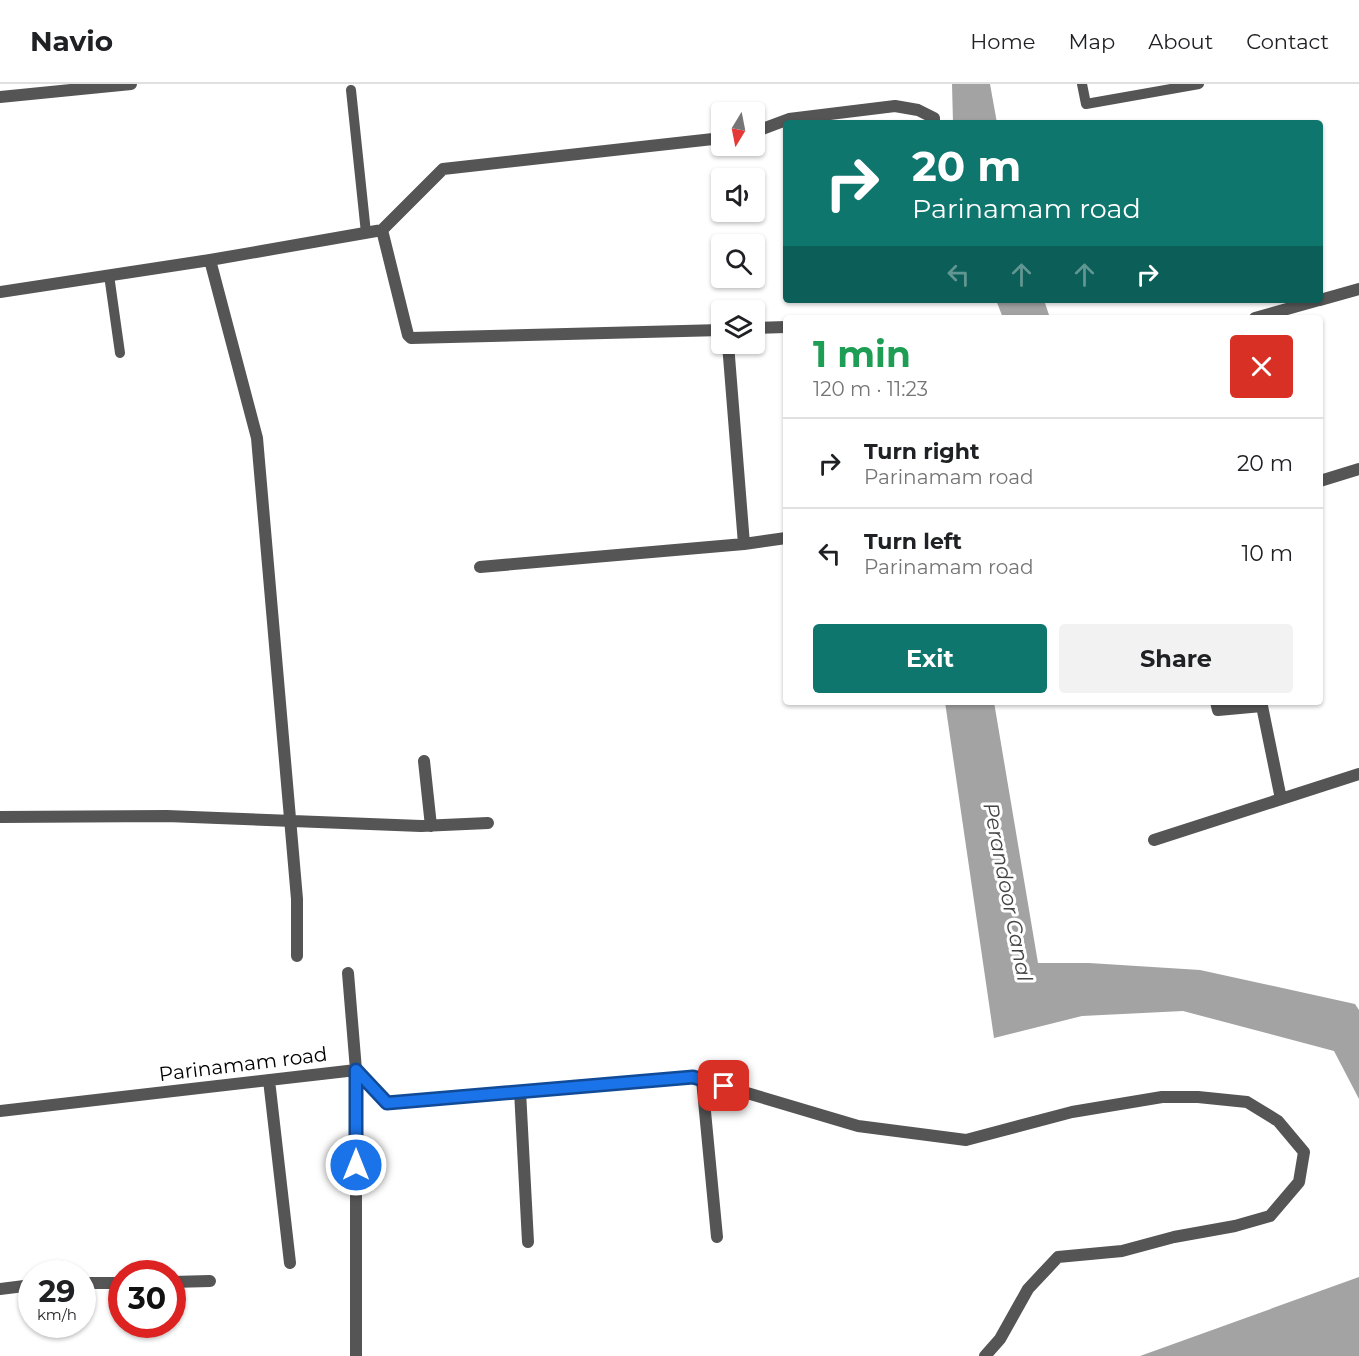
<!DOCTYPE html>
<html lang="en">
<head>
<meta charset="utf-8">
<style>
  :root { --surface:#fff; --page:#f2f2f2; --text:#202124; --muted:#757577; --line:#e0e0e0; --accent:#0f766e }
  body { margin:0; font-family:Montserrat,sans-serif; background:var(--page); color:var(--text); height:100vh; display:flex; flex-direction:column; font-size:22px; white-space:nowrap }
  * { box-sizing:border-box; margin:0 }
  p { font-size:20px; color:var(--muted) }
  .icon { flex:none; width:33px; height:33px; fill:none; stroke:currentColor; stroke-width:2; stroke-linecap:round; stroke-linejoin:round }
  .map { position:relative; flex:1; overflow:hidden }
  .drawer { position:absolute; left:783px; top:231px; width:540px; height:390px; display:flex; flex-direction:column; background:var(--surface); border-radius:6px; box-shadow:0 2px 4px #0004 }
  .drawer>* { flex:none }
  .top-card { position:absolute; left:783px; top:36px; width:540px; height:183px; border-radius:6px; box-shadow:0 2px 4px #0004; background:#0f766e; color:#fff; overflow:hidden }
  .needle { width:39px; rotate:190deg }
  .controls { position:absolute; left:711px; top:18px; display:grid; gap:12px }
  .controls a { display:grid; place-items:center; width:54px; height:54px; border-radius:6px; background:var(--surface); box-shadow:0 2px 4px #0004; font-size:30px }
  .speed { position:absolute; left:18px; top:1176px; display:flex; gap:12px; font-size:30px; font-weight:700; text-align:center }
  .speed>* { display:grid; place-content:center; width:78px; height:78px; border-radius:50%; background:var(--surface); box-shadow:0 2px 4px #0004; line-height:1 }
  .speed small { font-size:15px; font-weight:400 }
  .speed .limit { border:9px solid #d22; background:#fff; color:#111 }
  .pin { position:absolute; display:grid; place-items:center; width:51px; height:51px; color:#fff; margin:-26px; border-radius:12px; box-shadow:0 3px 9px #0006 }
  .me { position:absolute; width:66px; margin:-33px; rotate:0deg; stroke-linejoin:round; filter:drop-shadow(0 0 4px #0008) }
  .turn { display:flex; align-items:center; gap:21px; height:126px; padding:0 30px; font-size:27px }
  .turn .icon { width:78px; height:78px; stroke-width:2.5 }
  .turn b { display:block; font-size:42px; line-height:51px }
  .lanes { display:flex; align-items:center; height:57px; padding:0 30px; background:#0003; justify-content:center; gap:30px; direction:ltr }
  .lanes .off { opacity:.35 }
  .round { display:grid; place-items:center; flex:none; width:63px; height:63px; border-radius:6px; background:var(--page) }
  .overview { display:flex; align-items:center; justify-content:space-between; height:102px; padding:0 30px }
  h1 { font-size:36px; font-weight:700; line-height:45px; color:#1e9e55 }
  .button { display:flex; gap:12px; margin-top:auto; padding:12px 30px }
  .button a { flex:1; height:69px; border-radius:6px; background:var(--accent); color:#fff; font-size:24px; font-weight:700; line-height:69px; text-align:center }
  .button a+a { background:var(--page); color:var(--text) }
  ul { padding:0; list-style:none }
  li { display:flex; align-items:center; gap:18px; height:90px; padding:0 30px; border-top:2px solid var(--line) }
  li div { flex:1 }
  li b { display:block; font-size:22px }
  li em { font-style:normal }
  header { display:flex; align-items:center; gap:36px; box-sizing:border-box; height:84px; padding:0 30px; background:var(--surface); border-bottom:2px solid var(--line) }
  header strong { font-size:28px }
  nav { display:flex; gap:33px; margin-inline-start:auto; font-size:21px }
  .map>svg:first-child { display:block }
  .water { fill:#a3a3a3 }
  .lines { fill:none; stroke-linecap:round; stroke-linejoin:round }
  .lane { stroke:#555; stroke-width:10 }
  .street { stroke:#555; stroke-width:12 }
  .route-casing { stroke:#114b97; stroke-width:15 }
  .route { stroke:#1a73e8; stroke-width:10 }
  .labels { text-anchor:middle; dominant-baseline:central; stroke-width:6; stroke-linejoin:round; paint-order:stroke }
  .street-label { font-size:20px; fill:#000; stroke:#fff }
  .water-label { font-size:21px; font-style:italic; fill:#444; stroke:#fff }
</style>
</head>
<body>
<header>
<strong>Navio</strong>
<nav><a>Home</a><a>Map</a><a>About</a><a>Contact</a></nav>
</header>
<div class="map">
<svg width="1359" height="1272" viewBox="0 0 1359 1272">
  <rect width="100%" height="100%" fill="#fff"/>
  <path class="water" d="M952 0H990L997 39H953Z
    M996 216H1044L1050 234H1003Z
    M945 618H994L1038 879H1089L1200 886 1355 920 1359 926V1015L1334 967 1183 927 1082 932 994 954Z
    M1359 1193V1272H1140Z"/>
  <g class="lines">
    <path class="lane" d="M1082 0 1086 20 1199 0
      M351 6 366 149
      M109 191 120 269"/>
    <path class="street" d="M0 13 131 0
      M754 48 789 35 895 22 918 26 934 34V39
      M382 146 408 251 411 254 722 246
      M210 176 257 354 297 815V872
      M0 208 210 176 382 146 443 85 722 54
      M1320 216 1359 205
      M1255 234 1319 216
      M754 244 786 243
      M728 260 744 460
      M1320 397 1359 385
      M480 483 744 460 786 454
      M1216 618 1218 626 1262 622 1281 715
      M424 677 431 742
      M0 733 167 732 421 742 488 739
      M1154 756 1359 690
      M348 889 356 986V1272
      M269 996 290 1179
      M702 996 717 1153
      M520 1007 528 1158
      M0 1027 356 986 387 1019 693 993 858 1042 966 1056 1072 1028 1162 1013H1198L1247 1018 1278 1037 1304 1068 1299 1098 1270 1132 1235 1142 1174 1153 1122 1167 1058 1173 1028 1205 1000 1255 985 1272
      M172 1198 210 1197
      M82 1199H122
      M0 1205 32 1201"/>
  </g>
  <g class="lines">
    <g class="route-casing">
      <path id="route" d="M356 1081V986L387 1019 693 993 724 1002"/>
    </g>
    <use href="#route" class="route"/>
  </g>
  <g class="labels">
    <g class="street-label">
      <text transform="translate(243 980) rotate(-7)">Parinamam road</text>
    </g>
    <g class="water-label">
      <text transform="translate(1008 808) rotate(79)">Perandoor Canal</text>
    </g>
  </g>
</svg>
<div class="controls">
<a><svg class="needle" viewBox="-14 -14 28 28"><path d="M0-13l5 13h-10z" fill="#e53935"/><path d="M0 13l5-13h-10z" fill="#757577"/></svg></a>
<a><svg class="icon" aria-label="sound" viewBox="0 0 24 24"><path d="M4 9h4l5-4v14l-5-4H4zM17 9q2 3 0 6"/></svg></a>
<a><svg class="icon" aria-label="search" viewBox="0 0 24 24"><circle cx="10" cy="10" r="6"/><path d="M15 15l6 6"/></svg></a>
<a><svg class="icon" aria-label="layers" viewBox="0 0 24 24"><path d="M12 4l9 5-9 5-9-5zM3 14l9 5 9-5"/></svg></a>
</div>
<div class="speed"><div>29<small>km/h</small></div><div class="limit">30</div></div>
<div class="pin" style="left:724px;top:1002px;background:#d93025"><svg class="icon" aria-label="arrive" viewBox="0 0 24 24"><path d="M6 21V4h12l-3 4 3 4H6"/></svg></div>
<svg class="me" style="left:356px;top:1081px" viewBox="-20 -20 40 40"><circle r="17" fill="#1a73e8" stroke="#fff" stroke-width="3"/><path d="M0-11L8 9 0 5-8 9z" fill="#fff"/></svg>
<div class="top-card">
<div class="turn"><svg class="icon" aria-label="right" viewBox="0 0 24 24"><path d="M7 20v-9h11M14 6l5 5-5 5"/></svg><div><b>20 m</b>Parinamam road</div></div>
<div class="lanes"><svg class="icon off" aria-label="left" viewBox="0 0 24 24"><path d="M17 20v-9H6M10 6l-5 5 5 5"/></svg><svg class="icon off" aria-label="ahead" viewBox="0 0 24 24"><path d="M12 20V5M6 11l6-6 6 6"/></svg><svg class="icon off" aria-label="ahead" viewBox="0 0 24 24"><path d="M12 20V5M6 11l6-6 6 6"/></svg><svg class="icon" aria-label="right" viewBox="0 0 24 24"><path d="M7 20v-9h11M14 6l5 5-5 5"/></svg></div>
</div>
<section class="drawer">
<div class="overview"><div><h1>1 min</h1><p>120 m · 11:23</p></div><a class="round" style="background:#d93025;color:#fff"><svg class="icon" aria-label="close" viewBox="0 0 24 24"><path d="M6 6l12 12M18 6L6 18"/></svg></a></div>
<ul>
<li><svg class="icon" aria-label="right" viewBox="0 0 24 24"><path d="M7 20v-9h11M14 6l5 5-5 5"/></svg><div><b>Turn right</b><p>Parinamam road</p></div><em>20 m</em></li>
<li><svg class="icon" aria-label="left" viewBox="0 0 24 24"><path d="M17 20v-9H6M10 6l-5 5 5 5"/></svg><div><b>Turn left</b><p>Parinamam road</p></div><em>10 m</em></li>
</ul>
<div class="button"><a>Exit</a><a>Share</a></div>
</section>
</div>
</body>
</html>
